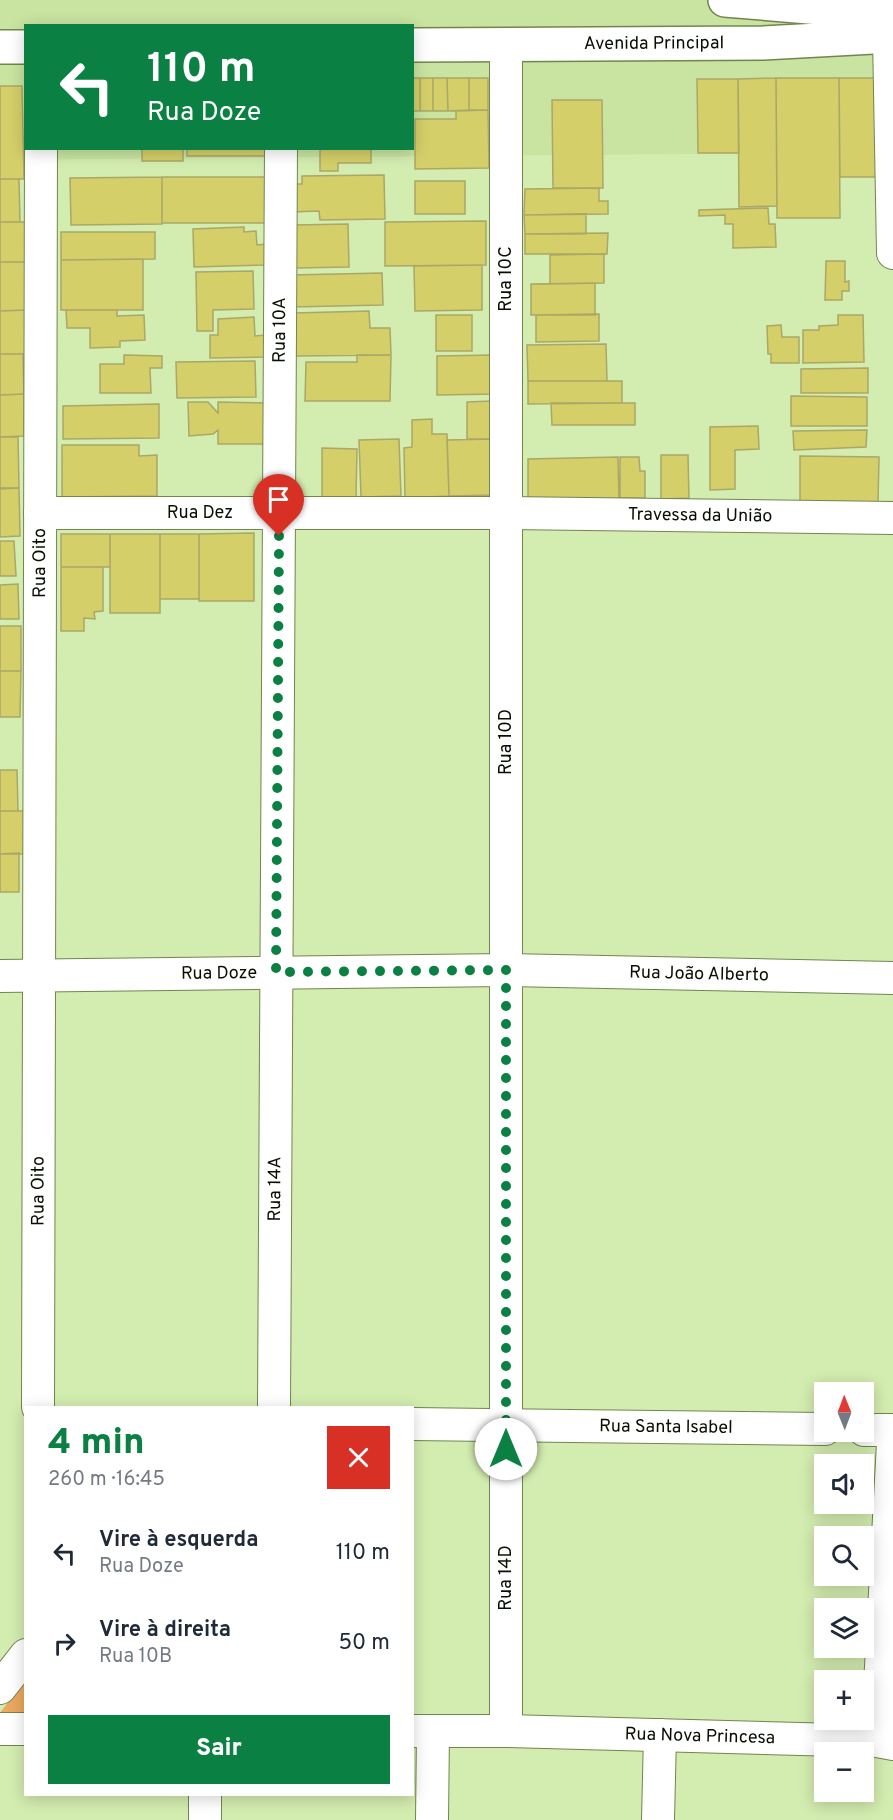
<!DOCTYPE html>
<html lang="pt">
<head>
<meta charset="utf-8">
<style>
  :root { --surface:#fff; --page:#f6f6f7; --text:#1f2937; --muted:#747a83; --accent:#0b8043 }
  body { margin:0; font-family:Overpass,sans-serif; background:var(--page); color:var(--text); height:100vh; display:flex; flex-direction:column; font-size:22px; white-space:nowrap }
  * { box-sizing:border-box; margin:0 }
  p { font-size:20px; color:var(--muted) }
  .icon { flex:none; width:33px; height:33px; fill:none; stroke:currentColor; stroke-width:2; stroke-linecap:round; stroke-linejoin:round }
  .map { position:relative; flex:1; overflow:hidden }
  .panel { position:absolute; left:24px; top:1406px; width:390px; height:390px; display:flex; flex-direction:column; background:var(--surface); border-radius:0px; box-shadow:0 3px 15px #0003 }
  .panel>* { flex:none }
  .guide { position:absolute; left:24px; top:24px; width:390px; height:126px; border-radius:0px; box-shadow:0 3px 15px #0003; background:#0b8043; color:#fff; overflow:hidden }
  .needle { width:39px; rotate:359deg }
  .tools { position:absolute; left:814px; top:1382px; display:grid; gap:12px }
  .tools a { display:grid; place-items:center; width:60px; height:60px; border-radius:0px; background:var(--surface); box-shadow:0 3px 15px #0003; font-size:30px }
  .pin { position:absolute; display:grid; place-items:center; width:51px; height:51px; color:#fff; margin:-62px -26px; border-radius:50% 50% 50% 0; rotate:-45deg; box-shadow:0 0 6px #0007 }
  .pin .icon { rotate:45deg }
  .me { position:absolute; width:66px; margin:-33px; rotate:0deg; stroke-linejoin:round; filter:drop-shadow(0 0 4px #0008) }
  .turn { display:flex; align-items:center; gap:21px; height:126px; padding:0 24px; font-size:27px }
  .turn .icon { width:78px; height:78px; stroke-width:2.5 }
  .turn b { display:block; font-size:42px; line-height:51px }
  .round { display:grid; place-items:center; flex:none; width:63px; height:63px; border-radius:0px; background:var(--page) }
  .headline { display:flex; align-items:center; justify-content:space-between; height:102px; padding:0 24px }
  h1 { font-size:36px; font-weight:800; line-height:45px; color:var(--accent) }
  .cta { display:flex; gap:12px; margin-top:auto; padding:12px 24px }
  .cta a { flex:1; height:69px; border-radius:0px; background:var(--accent); color:#fff; font-size:24px; font-weight:800; line-height:69px; text-align:center }
  ul { padding:0; list-style:none }
  li { display:flex; align-items:center; gap:18px; height:90px; padding:0 24px }
  li div { flex:1 }
  li b { display:block; font-size:22px }
  li em { font-style:normal }
  .map>svg:first-child { display:block }
  .built { fill:#c8e4a0; fill-rule:evenodd }
  .green { fill:#eba85f }
  .building { fill:#d4cf69; stroke:#aaa767; stroke-width:1.5 }
  .lines { fill:none; stroke-linecap:round; stroke-linejoin:round }
  .minor-casing { stroke:#70864e; stroke-width:34 }
  .major-casing { stroke:#70864e; stroke-width:36 }
  .minor { stroke:#fff; stroke-width:32 }
  .major { stroke:#fff; stroke-width:33 }
  .route { stroke:#0b8043; stroke-width:10; stroke-dasharray:0 18 }
  .labels { text-anchor:middle; dominant-baseline:central; stroke-width:4.5; stroke-linejoin:round; paint-order:stroke }
  .street-label { font-size:18px; fill:#080f00; stroke:#fff }
</style>
</head>
<body>
<div class="map">
<svg width="893" height="1820" viewBox="0 0 893 1820">
  <rect width="100%" height="100%" fill="#d3ecaf"/>
  <path class="built" d="M0 0H893V152L0 160ZM26 26H412V148H26Z"/>
  <path class="green" d="M25 1679V1715H0V1713Z"/>
  <path class="building" d="M412 78H420V111H412Z
    M420 78H433V111H420Z
    M433 78H447L448 111H433Z
    M447 78H469V110L448 111Z
    M469 78H488V110H469Z
    M776 78 777 206 739 207 738 79Z
    M776 78H839L840 218H777Z
    M839 78H886L887 177H840Z
    M697 79H738L739 153H698Z
    M0 86H22L24 179H0Z
    M552 100H602L603 188H553Z
    M488 110 489 168 415 169V119H456V111Z
    M142 148H183V161H142Z
    M187 148H277V156H187Z
    M320 148H371V163H338V171H320Z
    M384 175 385 219 320 220 319 211 291 212V184H302V176Z
    M162 177H277L278 223H162Z
    M162 177V224L71 225 70 178Z
    M0 179H19L20 222H0Z
    M415 181H465V214H415Z
    M599 188V201H608V214L524 215 525 189Z
    M768 208 769 224H775L776 247 733 248V224H725V215L699 216V210Z
    M586 214V234H525L524 215Z
    M486 221V265L385 266V222Z
    M0 222H25V262H0Z
    M348 224 349 267 296 268 295 225Z
    M244 227V232L256 231 257 245 266 244V265L194 267 193 229Z
    M61 232H155V259L61 260Z
    M608 233 607 254H525V234Z
    M604 254V283L550 284V255Z
    M143 259V310H61V260Z
    M826 261H845V282L849 281V291H842V300H825Z
    M0 262H25L26 310 0 311Z
    M482 265V310L415 311 414 266Z
    M253 271 254 309 213 310V331H197L196 272Z
    M382 273 383 305 291 307 290 275Z
    M595 283V315H531V284Z
    M26 310V354H0V311Z
    M66 310H117V316L144 315 145 340 120 341V347L90 348V328H67Z
    M369 311 370 328H390L391 355 296 356 295 313Z
    M599 314V341L536 342V315Z
    M436 315H472V351H436Z
    M838 315H863L864 362 803 363V330H819V326L838 325Z
    M254 317 255 336 266 335 267 357 210 358V335H218V319Z
    M781 325 782 337H799V363H771V354H768L767 326Z
    M606 344 607 381H528L527 345Z
    M0 354H23L24 394 0 395Z
    M124 355 162 356V368H150L151 393H100V364H124Z
    M357 355H391L390 401H305L306 362H357Z
    M494 355 495 394 437 395V356Z
    M255 361 256 397 177 398 176 362Z
    M868 368V393H801V369Z
    M528 381H622V403L528 404Z
    M24 394V436L0 437V395Z
    M791 396 867 397V426H791Z
    M492 401 493 439H467V402Z
    M188 402H208L218 413V402L265 403V444H218V430L213 434 189 436Z
    M551 403H635V425H552Z
    M159 404V438L63 439V406Z
    M432 419V434H447L449 496 405 498 404 448 412 447V420Z
    M758 426 759 449 735 450V489L710 490V427Z
    M867 430 866 447 794 450 793 431Z
    M0 437H18L19 488H0Z
    M399 439 401 496 361 497 359 440Z
    M493 439 495 495 449 496 447 440Z
    M62 445H139V456L157 455V496L62 497Z
    M322 448 357 449 356 497H322Z
    M661 455H688L689 498 661 499Z
    M800 456 879 457 878 503 800 502Z
    M618 457 619 499 528 502V459Z
    M620 457H639L640 471H645V498H620Z
    M19 488 20 536 0 537V489Z
    M254 533V601H199V534Z
    M61 534H110V567H61Z
    M110 534H160V613H110Z
    M160 534H199V599H160Z
    M0 541H14L16 576H0Z
    M61 567H103V611L94 612 95 619 84 618V631H61Z
    M18 584 19 619H0V585Z
    M0 626H21V671H0Z
    M0 671H21L20 717H0Z
    M0 770H17L18 811H0Z
    M0 811H25V854H0Z
    M19 853V892H0V854Z"/>
  <g class="lines">
    <g class="minor-casing">
      <g id="minor">
        <path d="M889 36 893 253"/>
        <path d="M506 45V1731"/>
        <path id="s1" d="M40 513H506L893 518"/>
        <path id="s2" d="M0 976 506 970 893 978"/>
        <path id="s3" d="M38 1407 41 148"/>
        <path id="s4" d="M274 1407 281 148"/>
        <path id="s5" d="M412 1424 825 1429"/>
        <path d="M864 1430H893"/>
        <path d="M0 1688 26 1655"/>
        <path d="M0 1729H26"/>
        <path id="s6" d="M412 1731H506L877 1741 893 1744"/>
        <path d="M877 1741 893 1443"/>
        <path d="M205 1794V1820"/>
        <path d="M432 1820 433 1731"/>
        <path d="M658 1820 660 1735"/>
      </g>
    </g>
    <g class="major-casing">
      <g id="major">
        <path d="M725 0 893 14"/>
        <path id="s7" d="M412 45 763 43 893 36"/>
        <path d="M0 47H26"/>
      </g>
    </g>
    <use href="#minor" class="minor"/>
    <use href="#major" class="major"/>
  </g>
  <g class="lines">
    <path class="route" d="M279 536 276 972 506 970V1449"/>
  </g>
  <g class="labels">
    <g class="street-label">
      <text stroke="none"><textPath href="#s7" startOffset="242">Avenida Principal</textPath></text>
      <text transform="translate(506 279) rotate(-90)">Rua 10C</text>
      <text stroke="none"><textPath href="#s4" startOffset="1077">Rua 10A</textPath></text>
      <text stroke="none"><textPath href="#s1" startOffset="160">Rua Dez</textPath></text>
      <text stroke="none"><textPath href="#s1" startOffset="660">Travessa da União</textPath></text>
      <text stroke="none"><textPath href="#s3" startOffset="844">Rua Oito</textPath></text>
      <text transform="translate(506 742) rotate(-90)">Rua 10D</text>
      <text stroke="none"><textPath href="#s2" startOffset="219">Rua Doze</textPath></text>
      <text stroke="none"><textPath href="#s2" startOffset="699">Rua João Alberto</textPath></text>
      <text stroke="none"><textPath href="#s4" startOffset="218">Rua 14A</textPath></text>
      <text stroke="none"><textPath href="#s3" startOffset="216">Rua Oito</textPath></text>
      <text stroke="none"><textPath href="#s5" startOffset="254">Rua Santa Isabel</textPath></text>
      <text transform="translate(506 1578) rotate(-90)">Rua 14D</text>
      <text stroke="none"><textPath href="#s6" startOffset="288">Rua Nova Princesa</textPath></text>
    </g>
  </g>
</svg>
<div class="tools">
<a><svg class="needle" viewBox="-14 -14 28 28"><path d="M0-13l5 13h-10z" fill="#e53935"/><path d="M0 13l5-13h-10z" fill="#747a83"/></svg></a>
<a><svg class="icon" aria-label="sound" viewBox="0 0 24 24"><path d="M4 9h4l5-4v14l-5-4H4zM17 9q2 3 0 6"/></svg></a>
<a><svg class="icon" aria-label="search" viewBox="0 0 24 24"><circle cx="10" cy="10" r="6"/><path d="M15 15l6 6"/></svg></a>
<a><svg class="icon" aria-label="layers" viewBox="0 0 24 24"><path d="M12 4l9 5-9 5-9-5zM3 14l9 5 9-5"/></svg></a>
<a>+</a>
<a>−</a>
</div>
<div class="pin" style="left:279px;top:536px;background:#d93025"><svg class="icon" aria-label="arrive" viewBox="0 0 24 24"><path d="M6 21V4h12l-3 4 3 4H6"/></svg></div>
<svg class="me" style="left:506px;top:1449px" viewBox="-20 -20 40 40"><circle r="19" fill="#fff"/><path d="M0-13L10 11 0 6-10 11z" fill="#0b8043"/></svg>
<div class="guide">
<div class="turn"><svg class="icon" aria-label="left" viewBox="0 0 24 24"><path d="M17 20v-9H6M10 6l-5 5 5 5"/></svg><div><b>110 m</b>Rua Doze</div></div>
</div>
<section class="panel">
<div class="headline"><div><h1>4 min</h1><p>260 m · 16:45</p></div><a class="round" style="background:#d93025;color:#fff"><svg class="icon" aria-label="close" viewBox="0 0 24 24"><path d="M6 6l12 12M18 6L6 18"/></svg></a></div>
<ul>
<li><svg class="icon" aria-label="left" viewBox="0 0 24 24"><path d="M17 20v-9H6M10 6l-5 5 5 5"/></svg><div><b>Vire à esquerda</b><p>Rua Doze</p></div><em>110 m</em></li>
<li><svg class="icon" aria-label="right" viewBox="0 0 24 24"><path d="M7 20v-9h11M14 6l5 5-5 5"/></svg><div><b>Vire à direita</b><p>Rua 10B</p></div><em>50 m</em></li>
</ul>
<div class="cta"><a>Sair</a></div>
</section>
</div>
</body>
</html>
